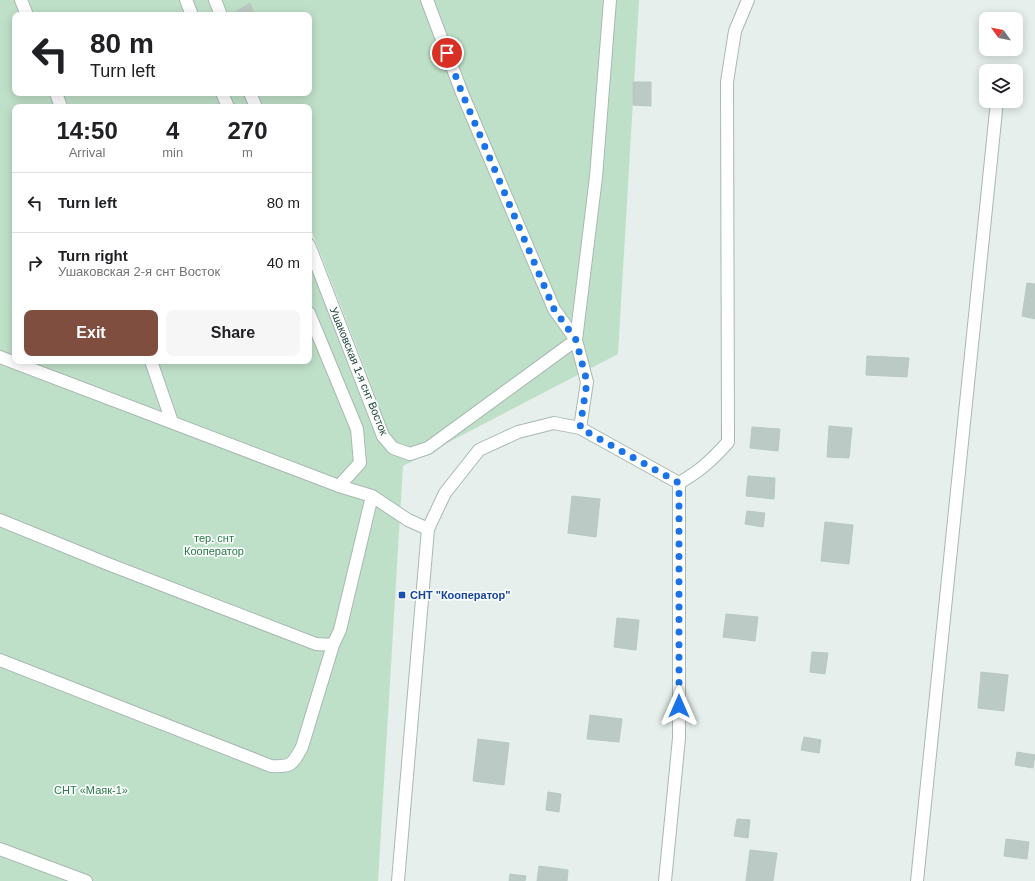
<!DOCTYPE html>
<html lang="en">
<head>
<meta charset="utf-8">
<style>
  :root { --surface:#fff; --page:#f6f6f6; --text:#202124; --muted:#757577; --line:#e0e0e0; --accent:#7f4e3f }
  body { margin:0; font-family:Arial,sans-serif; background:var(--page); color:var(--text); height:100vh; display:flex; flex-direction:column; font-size:15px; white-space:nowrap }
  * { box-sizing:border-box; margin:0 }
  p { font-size:13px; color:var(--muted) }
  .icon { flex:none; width:22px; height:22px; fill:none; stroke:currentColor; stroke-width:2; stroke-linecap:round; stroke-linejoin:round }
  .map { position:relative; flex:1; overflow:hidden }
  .details { position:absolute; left:12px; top:104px; width:300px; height:260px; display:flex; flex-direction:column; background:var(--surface); border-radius:8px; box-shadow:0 2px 10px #0003 }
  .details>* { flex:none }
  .banner { position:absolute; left:12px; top:12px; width:300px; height:84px; border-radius:8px; box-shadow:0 2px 10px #0003; background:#fff; color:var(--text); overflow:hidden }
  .needle { width:26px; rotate:303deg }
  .tools { position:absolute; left:979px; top:12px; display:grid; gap:8px }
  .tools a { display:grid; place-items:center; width:44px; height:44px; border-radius:8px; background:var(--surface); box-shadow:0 2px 10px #0003; font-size:20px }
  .pin { position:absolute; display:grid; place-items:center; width:34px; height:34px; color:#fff; margin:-17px; border:2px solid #fff; border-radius:50%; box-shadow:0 1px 4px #0007 }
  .me { position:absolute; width:44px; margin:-22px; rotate:0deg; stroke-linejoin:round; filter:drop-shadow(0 0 3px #0008) }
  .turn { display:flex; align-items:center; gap:14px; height:84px; padding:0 12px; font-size:18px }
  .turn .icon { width:52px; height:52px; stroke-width:2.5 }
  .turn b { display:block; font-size:28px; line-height:34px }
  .eta { display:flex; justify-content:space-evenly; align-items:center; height:68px; text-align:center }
  .eta b { font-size:24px; font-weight:800; line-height:28px }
  .primary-button { display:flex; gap:8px; margin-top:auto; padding:8px 12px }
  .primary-button a { flex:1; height:46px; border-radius:8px; background:var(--accent); color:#fff; font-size:16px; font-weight:800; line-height:46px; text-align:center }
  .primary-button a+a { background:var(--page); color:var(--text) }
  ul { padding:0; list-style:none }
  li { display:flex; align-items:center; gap:12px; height:60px; padding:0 12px; border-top:1px solid var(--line) }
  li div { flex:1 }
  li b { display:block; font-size:15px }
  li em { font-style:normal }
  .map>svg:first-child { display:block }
  .green { fill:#bfe0c8 }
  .building { fill:#bbcac4; stroke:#b8c9c2 }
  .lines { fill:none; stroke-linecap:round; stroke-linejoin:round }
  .minor-casing { stroke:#a8b8b2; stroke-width:14 }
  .minor { stroke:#fff; stroke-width:12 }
  .route { stroke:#1a73e8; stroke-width:7; stroke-dasharray:0 12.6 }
  .transit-dot { fill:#1a4fb4; stroke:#f7fbf9; stroke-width:1.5 }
  .labels { text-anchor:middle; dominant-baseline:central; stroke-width:3.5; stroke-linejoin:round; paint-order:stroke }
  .street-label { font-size:11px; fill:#24423a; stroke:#f7fbf9 }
  .park-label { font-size:11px; fill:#2d7a4b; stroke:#f7fbf9 }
  .transit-label { font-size:11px; font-weight:bold; fill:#164399; stroke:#f7fbf9; text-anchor:start }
</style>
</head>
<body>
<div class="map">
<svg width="1035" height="881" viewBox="0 0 1035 881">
  <rect width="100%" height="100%" fill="#e6efeb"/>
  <path class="green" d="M0 0H217L223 15H15V93H254L260 107H15V361H309V230L378 402 309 224V107H263L258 93H309V15H228L222 0H639L618 354 403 466 378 881H0Z"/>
  <path class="building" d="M250 3 254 15H238L237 11Z
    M633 82H651V106L633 105Z
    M1027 283 1035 284V319L1022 316Z
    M867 356 909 358 907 377 866 375Z
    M829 426 852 428 849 458 827 457Z
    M752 427 780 429 778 451 750 448Z
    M748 476 775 478 774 499 746 496Z
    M572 496 600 499 596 537 568 533Z
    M747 511 765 513 763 527 745 524Z
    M825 522 853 525 849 564 821 561Z
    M726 614 758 617 755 641 723 637Z
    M617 618 639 620 636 650 614 647Z
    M812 652 828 653 825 674 810 672Z
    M981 672 1008 675 1004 711 978 708Z
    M590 715 622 719 619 742 587 739Z
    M804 737 821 740 819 753 801 750Z
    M478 739 509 743 504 785 473 781Z
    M1017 752 1035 755 1033 768 1015 765Z
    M548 792 561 794 559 812 546 810Z
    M737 819 750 820 748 838 734 836Z
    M1006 839 1029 842 1027 859 1004 856Z
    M750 850 777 853 773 881H746Z
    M539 866 568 870 567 881H537Z
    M510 874 526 876 525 881H509Z"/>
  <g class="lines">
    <g class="minor-casing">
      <path id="minor" d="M21 0 27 15
        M186 0 192 15
        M215 0 221 15
        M427 0 462 93 554 309 576 340 587 382 580 428
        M56 93 61 107
        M222 93 228 107
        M250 93 256 107
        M309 245 383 436 393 448 410 454 428 448 576 340 596 177 610 0
        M309 313 357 429 360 463 339 486
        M0 357 339 486 372 496 408 520 428 529
        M151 361 172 422
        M0 520 108 564 316 644 333 645 340 630 372 496
        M0 660 271 766C292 767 292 765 302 747L333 645
        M0 849 86 881
        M398 881 428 529 445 493 479 450 518 432 554 423 580 428 679 483C700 471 712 460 728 442L727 82 735 31 748 0
        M665 881 679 738V483
        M917 881 997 101"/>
    </g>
    <use href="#minor" class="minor"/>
  </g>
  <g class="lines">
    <path class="route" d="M447 53 462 93 554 309 576 340 587 382 580 428 679 483V706"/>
  </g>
  <rect class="transit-dot" x="398" y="591" width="8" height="8" rx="2"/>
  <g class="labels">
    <g class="street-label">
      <text transform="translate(359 371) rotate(68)">Ушаковская 1-я снт Восток</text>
    </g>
    <g class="park-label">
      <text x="214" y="538">тер. снт<tspan x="214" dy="13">Кооператор</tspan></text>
      <text x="91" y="790">СНТ «Маяк-1»</text>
    </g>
    <g class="transit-label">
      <text x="410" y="595">СНТ "Кооператор"</text>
    </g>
  </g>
</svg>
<div class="tools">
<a><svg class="needle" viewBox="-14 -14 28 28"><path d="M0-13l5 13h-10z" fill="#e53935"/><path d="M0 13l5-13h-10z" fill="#757577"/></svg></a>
<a><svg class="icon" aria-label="layers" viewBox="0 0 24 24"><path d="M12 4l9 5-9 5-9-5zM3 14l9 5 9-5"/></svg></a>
</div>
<div class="pin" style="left:447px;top:53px;background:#d93025"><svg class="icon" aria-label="arrive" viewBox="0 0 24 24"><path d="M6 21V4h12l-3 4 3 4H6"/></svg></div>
<svg class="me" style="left:679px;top:706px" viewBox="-20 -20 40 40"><path d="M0-17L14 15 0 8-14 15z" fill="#1a73e8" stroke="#fff" stroke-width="4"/></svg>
<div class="banner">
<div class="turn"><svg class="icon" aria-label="left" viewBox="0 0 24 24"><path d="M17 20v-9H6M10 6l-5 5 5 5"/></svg><div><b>80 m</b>Turn left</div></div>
</div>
<section class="details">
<div class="eta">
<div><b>14:50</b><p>Arrival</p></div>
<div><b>4</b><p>min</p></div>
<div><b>270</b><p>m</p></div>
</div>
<ul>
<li><svg class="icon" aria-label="left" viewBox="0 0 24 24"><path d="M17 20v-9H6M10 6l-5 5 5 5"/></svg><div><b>Turn left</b></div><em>80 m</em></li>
<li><svg class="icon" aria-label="right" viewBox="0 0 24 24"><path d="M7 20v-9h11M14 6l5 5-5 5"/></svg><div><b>Turn right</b><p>Ушаковская 2-я снт Восток</p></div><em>40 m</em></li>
</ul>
<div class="primary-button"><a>Exit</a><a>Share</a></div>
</section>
</div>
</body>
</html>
